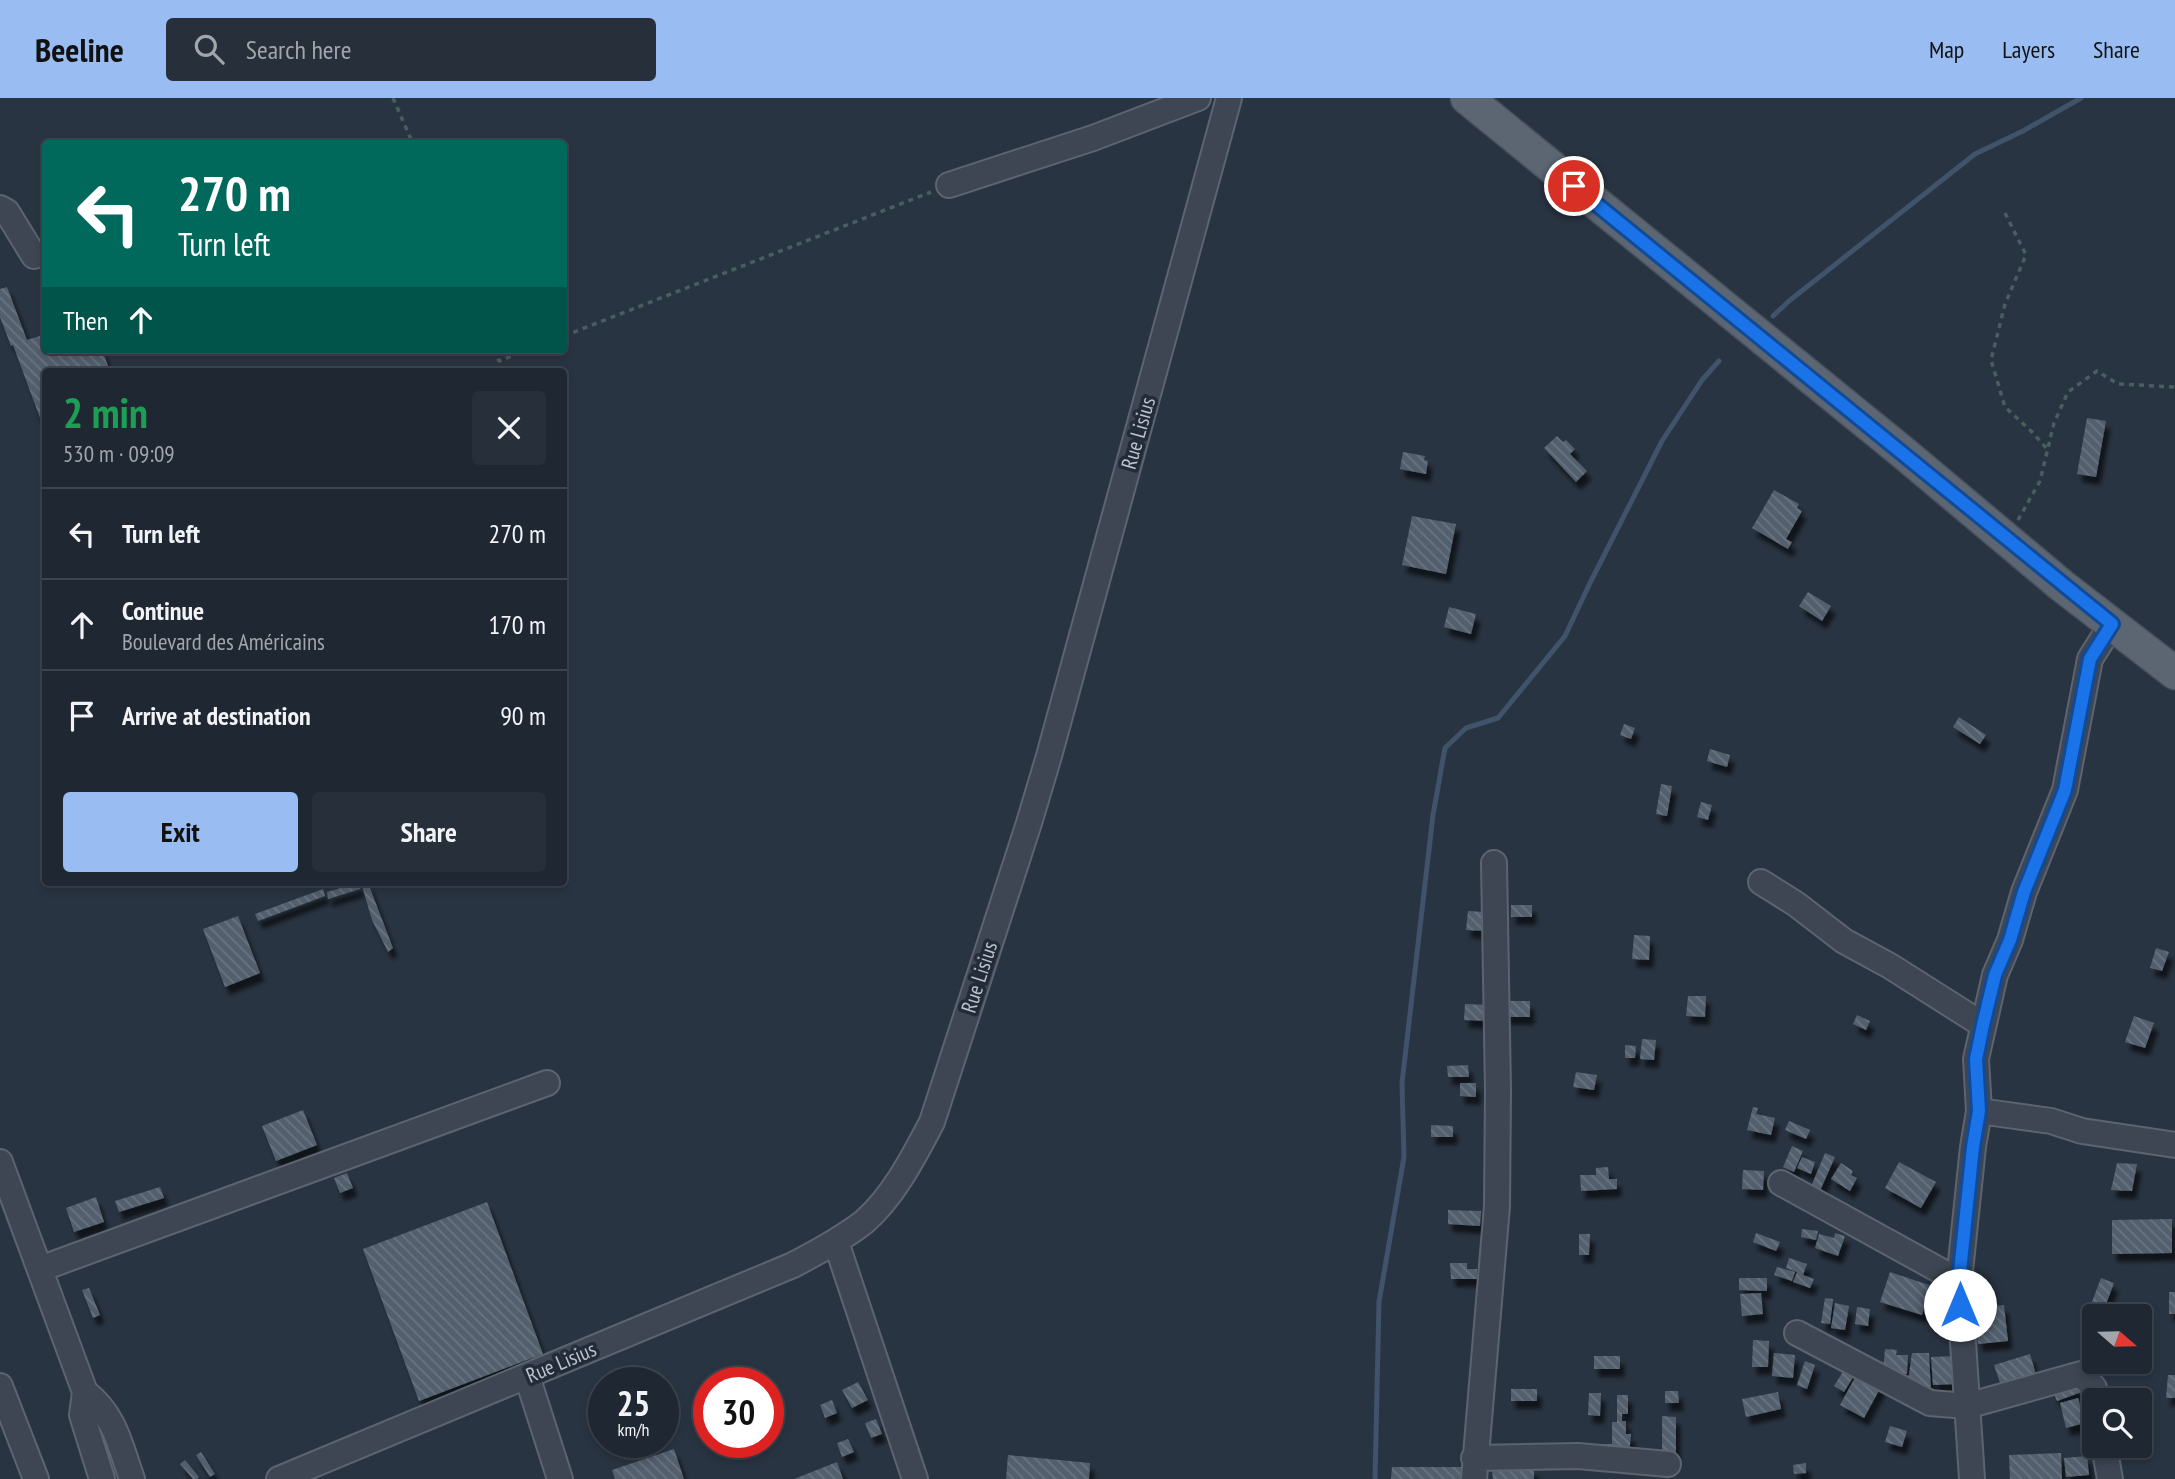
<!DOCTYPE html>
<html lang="en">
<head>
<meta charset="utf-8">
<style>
  :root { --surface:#1f2732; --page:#272f3a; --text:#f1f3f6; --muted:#a1a5ac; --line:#3c444d; --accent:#99bdf3 }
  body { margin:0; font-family:"PT Sans Narrow",sans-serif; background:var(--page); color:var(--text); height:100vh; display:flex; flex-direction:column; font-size:26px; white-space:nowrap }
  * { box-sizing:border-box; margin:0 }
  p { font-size:23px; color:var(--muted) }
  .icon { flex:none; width:38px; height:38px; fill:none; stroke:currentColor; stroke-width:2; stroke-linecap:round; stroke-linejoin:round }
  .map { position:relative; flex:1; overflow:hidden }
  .side { position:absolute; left:42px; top:270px; width:525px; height:518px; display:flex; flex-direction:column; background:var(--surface); border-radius:7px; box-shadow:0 4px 10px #0003,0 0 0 2px var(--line) }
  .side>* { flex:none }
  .banner { position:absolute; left:42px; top:42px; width:525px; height:214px; border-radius:7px; box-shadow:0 4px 10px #0003,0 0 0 2px var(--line); background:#00695c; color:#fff; overflow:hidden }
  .needle { width:46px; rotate:110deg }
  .fabs { position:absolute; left:2082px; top:1206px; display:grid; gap:14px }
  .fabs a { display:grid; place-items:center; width:70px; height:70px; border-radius:7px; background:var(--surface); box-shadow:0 4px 10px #0003,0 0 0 2px var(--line); font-size:35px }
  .speed { position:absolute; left:588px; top:1269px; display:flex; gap:14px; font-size:35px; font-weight:700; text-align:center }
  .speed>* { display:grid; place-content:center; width:91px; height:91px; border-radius:50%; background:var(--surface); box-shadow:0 4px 10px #0003,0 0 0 2px var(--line); line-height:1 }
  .speed small { font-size:18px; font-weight:400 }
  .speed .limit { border:10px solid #d22; background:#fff; color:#111 }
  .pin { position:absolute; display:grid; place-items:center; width:60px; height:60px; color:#fff; margin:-30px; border:4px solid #fff; border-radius:50%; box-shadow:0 2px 7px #0007 }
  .me { position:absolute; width:77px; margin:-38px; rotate:0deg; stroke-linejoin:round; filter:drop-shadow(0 0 5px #0008) }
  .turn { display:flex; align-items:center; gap:24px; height:147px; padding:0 21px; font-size:32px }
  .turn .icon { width:91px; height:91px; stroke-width:2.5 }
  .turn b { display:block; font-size:49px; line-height:60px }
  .then { display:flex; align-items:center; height:66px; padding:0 21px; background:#0003; gap:14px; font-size:26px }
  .round { display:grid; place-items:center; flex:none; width:74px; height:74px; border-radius:7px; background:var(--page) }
  .overview { display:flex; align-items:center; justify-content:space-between; height:119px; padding:0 21px }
  h1 { font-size:42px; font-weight:700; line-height:52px; color:#1e9e55 }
  .button { display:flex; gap:14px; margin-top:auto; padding:14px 21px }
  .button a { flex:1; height:80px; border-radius:7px; background:var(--accent); color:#111; font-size:28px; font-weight:700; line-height:80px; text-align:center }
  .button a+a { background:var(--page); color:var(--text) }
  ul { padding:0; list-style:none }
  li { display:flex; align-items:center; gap:21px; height:91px; padding:0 21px; border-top:2px solid var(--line) }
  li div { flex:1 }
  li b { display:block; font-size:26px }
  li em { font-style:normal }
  header { display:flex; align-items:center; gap:42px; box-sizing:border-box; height:98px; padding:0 35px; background:var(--accent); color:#111 }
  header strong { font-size:33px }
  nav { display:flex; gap:38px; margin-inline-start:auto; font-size:24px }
  .search { width:490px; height:63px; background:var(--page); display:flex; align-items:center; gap:18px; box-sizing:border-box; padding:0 24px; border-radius:7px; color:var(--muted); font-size:26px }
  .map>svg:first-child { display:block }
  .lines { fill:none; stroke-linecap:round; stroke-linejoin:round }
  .stream { stroke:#40536a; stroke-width:5 }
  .building { fill:url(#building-back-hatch); filter:url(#shadow) }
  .minor-casing { stroke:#5c6470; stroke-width:28 }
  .major-casing { stroke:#474f5c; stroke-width:35 }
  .path { stroke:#495e60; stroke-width:3.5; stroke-dasharray:5 5; stroke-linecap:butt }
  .minor { stroke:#3d4652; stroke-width:24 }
  .major { stroke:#5c6572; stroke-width:32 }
  .route-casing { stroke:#114b97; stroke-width:18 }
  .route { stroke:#1a73e8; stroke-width:12 }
  .labels { text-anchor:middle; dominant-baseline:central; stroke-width:7; stroke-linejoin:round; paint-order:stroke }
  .street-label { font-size:21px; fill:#bbc2cc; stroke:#222b38 }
</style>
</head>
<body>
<header>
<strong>Beeline</strong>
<div class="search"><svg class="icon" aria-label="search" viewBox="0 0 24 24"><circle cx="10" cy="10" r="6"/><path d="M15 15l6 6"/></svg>Search here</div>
<nav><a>Map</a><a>Layers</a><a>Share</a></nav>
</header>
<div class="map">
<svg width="2175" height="1381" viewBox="0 0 2175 1381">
  <defs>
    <pattern id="building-back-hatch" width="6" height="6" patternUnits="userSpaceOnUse" patternTransform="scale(1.75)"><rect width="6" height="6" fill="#525f6d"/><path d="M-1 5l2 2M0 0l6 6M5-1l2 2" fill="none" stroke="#697481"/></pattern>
    <filter id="shadow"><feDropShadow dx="4.5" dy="8" stdDeviation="2" flood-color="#0009"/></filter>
  </defs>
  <rect width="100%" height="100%" fill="#293442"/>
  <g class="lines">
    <path class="stream" d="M1773 218 1789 203 1975 56 2023 33 2081 0
      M1375 1381 1379 1204 1404 1059 1402 985 1433 717 1445 650 1466 630 1498 620 1565 538 1590 485 1662 343 1702 282 1719 263"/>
  </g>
  <path class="building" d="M7 189 27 242 46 236V252H102L110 273H46V336L13 247 11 248 0 219V191Z
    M2087 320 2106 323 2096 379 2077 376Z
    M1557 338 1563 344 1566 342 1575 351 1570 356 1587 373 1576 384 1544 350Z
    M1403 354 1425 358 1424 362 1428 363 1426 376 1400 371Z
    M1774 392 1799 406 1797 410 1802 413 1786 441 1792 444 1788 451 1752 430Z
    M1412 418 1456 426 1446 476 1402 467Z
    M1808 494 1831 508 1822 523 1799 508Z
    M1449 509 1476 516 1471 536 1444 529Z
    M1959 619 1986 637 1980 646 1953 629Z
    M1624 626 1635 630 1631 641 1620 637Z
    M1710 651 1730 657 1727 669 1707 663Z
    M1661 686 1672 688 1667 718 1656 716Z
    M1701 704 1712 707 1708 722 1697 719Z
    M358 785 360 791 328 801 327 794Z
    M368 785 393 850 388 854 372 822 362 788Z
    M323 791 325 798 258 823 255 816Z
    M1511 807H1532V819H1511Z
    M1468 813 1484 814 1483 833 1466 832Z
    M238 818 260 875 225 889 203 831Z
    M1634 837 1650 838 1649 862 1632 861Z
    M2156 850 2169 854 2162 873 2150 870Z
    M1688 898H1706L1705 919 1686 918Z
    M1505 903H1530V919H1505Z
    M1465 906 1490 907 1489 923 1464 922Z
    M1857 917 1870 923 1866 932 1853 926Z
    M2134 918 2154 925 2145 950 2125 944Z
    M1642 941 1656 942 1654 962 1640 961Z
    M1625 947 1636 948 1635 960H1625Z
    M1468 967 1469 979H1448L1447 968Z
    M1576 974 1597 977 1594 992 1573 989Z
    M1460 985H1476V999L1460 998Z
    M1753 1009 1758 1010 1756 1016 1775 1020 1771 1037 1747 1032Z
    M303 1012 317 1047 276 1063 262 1028Z
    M1789 1023 1810 1032 1806 1041 1785 1032Z
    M1431 1027 1453 1028V1039H1431Z
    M1792 1048 1803 1053 1794 1074 1783 1069Z
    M1825 1055 1835 1059 1819 1095 1810 1091Z
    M1802 1059 1815 1064 1811 1076 1797 1070Z
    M1899 1064 1936 1084 1921 1110 1885 1090Z
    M1841 1065 1853 1073 1851 1077 1857 1080 1850 1093 1831 1081Z
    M2117 1065 2137 1066 2132 1093 2111 1092Z
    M1608 1069 1609 1081H1617V1091L1581 1093 1580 1077H1596V1070Z
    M1743 1072 1764 1073 1763 1092 1742 1091Z
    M347 1075 353 1090 340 1095 334 1080Z
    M160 1089 164 1100 119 1114 115 1103Z
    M96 1099 104 1124 74 1134 66 1110Z
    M487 1104 543 1256 419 1303 363 1151Z
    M1448 1112 1481 1113 1480 1128 1448 1126Z
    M2172 1121V1155L2112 1156V1122Z
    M1802 1131 1818 1133 1816 1142 1801 1139Z
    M1756 1135 1780 1144 1776 1153 1753 1144Z
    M1835 1135 1845 1138 1838 1158 1815 1150 1819 1136 1834 1140Z
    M1579 1136H1590L1589 1157H1579Z
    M1789 1160 1807 1166 1803 1177 1814 1181 1810 1190 1793 1184 1797 1174 1786 1170Z
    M1450 1165H1467V1171H1477V1181H1451Z
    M1777 1169 1795 1174 1792 1183 1774 1177Z
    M1890 1174 1932 1188 1922 1217 1880 1204Z
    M1739 1180H1767V1193L1739 1192Z
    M2101 1180 2114 1185 2103 1214 2090 1209Z
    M89 1190 100 1217 93 1220 82 1192Z
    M2169 1194H2175V1216H2169Z
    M1761 1195 1763 1216 1742 1218 1740 1196Z
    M1825 1200 1833 1201 1830 1226 1821 1225Z
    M1835 1205 1849 1208 1845 1232 1831 1230Z
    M2004 1207 2008 1243 1978 1246 1974 1210Z
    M1857 1209 1870 1211 1868 1228 1855 1226Z
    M1753 1242 1769 1243 1768 1269H1752Z
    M1885 1251 1897 1252 1896 1257H1908L1907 1276 1883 1274Z
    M1774 1255 1795 1257 1793 1280 1772 1278Z
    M1912 1255H1929L1931 1292 1908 1283Z
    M2030 1256 2037 1280 2002 1291 1994 1267Z
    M1594 1258H1620V1271H1594Z
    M1954 1258 1956 1286 1933 1287 1931 1259Z
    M1805 1263 1815 1267 1807 1291 1797 1287Z
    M1847 1267 1857 1273 1844 1294 1834 1288Z
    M1858 1274 1882 1287 1864 1320 1840 1307Z
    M2168 1277H2175V1300H2166Z
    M2074 1283 2079 1295 2057 1303 2052 1291Z
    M858 1284 868 1302 852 1310 842 1292Z
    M1511 1291H1537V1303H1511Z
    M1665 1293H1678L1679 1305H1665Z
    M1778 1294 1781 1311 1746 1319 1742 1301Z
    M1589 1295H1601L1600 1318 1588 1317Z
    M1617 1297H1628V1316H1622V1323H1626V1336H1631L1629 1357H1599L1600 1346H1612V1324H1617Z
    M2078 1300 2085 1325 2066 1330 2060 1305Z
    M832 1302 837 1315 825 1320 820 1307Z
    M1662 1318 1676 1319V1355H1662Z
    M876 1321 882 1336 871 1340 865 1325Z
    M1890 1328 1907 1333 1902 1349 1885 1344Z
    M848 1341 854 1354 842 1359 837 1345Z
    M674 1351 684 1381H615L612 1372Z
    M201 1354 215 1376 210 1379 196 1357Z
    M2061 1355 2062 1381H2010L2009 1357Z
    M1008 1357 1090 1365 1089 1381H1006Z
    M2087 1358 2089 1377 2066 1379 2064 1360Z
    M185 1362 199 1379 197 1381H193L180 1366Z
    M837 1364 843 1381H794Z
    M1806 1365V1375L1794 1376 1793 1367Z
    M1392 1369H1471V1381H1391Z
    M1534 1370V1381H1493L1492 1372Z"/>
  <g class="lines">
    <g class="minor-casing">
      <path id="minor" d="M949 87 1093 40 1198 0
        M0 110 7 114 34 158
        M1761 784 1796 806 1844 843 1890 868 1983 927
        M1979 1013 2051 1023 2082 1033 2175 1047
        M0 1064 85 1294C115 1317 120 1347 132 1381
        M1781 1085 1959 1183
        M836 1144 915 1381
        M40 1171 547 985
        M1797 1235 1930 1305 1967 1308 2081 1276 2094 1290 2096 1302
        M527 1278 560 1381
        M0 1288 36 1381
        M85 1294 82 1317 102 1381
        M2104 1348 2110 1381
        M1474 1360 1578 1358 1668 1366
        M279 1381 793 1167C818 1154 842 1141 864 1124 894 1098 914 1058 932 1024L1029 725 1049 658 1229 0
        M1474 1381 1497 1108 1498 992 1494 765
        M1972 1381 1959 1183 1973 1049 1979 1013 1976 961 1995 877 2010 842 2024 794 2065 692 2090 561 2112 526"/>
    </g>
    <g class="major-casing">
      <path id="major" d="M1467 0 1900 352 2061 487 2175 575"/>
    </g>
    <path class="path" d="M393 0 413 46
      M2005 115 2026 157 2005 206 1991 262 2005 309 2031 333 2049 353
      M564 238 931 94
      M493 252 499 263 527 252
      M2018 422 2040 383 2054 325 2068 294 2097 273 2118 286 2175 289"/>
    <use href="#minor" class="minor"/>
    <use href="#major" class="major"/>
  </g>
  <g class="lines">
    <g class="route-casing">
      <path id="route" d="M1574 88 2112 526 2090 561 2065 692 2024 794 2010 842 1995 877 1983 927 1976 961 1979 1013 1973 1049 1959 1183 1960 1207"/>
    </g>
    <use href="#route" class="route"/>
  </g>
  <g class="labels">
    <g class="street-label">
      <text transform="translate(1138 335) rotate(-74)">Rue Lisius</text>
      <text transform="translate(979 879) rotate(-72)">Rue Lisius</text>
      <text transform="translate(561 1264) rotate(-23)">Rue Lisius</text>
    </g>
  </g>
</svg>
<div class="fabs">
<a><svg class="needle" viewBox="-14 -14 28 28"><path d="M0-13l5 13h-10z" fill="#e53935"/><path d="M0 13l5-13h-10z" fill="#a1a5ac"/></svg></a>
<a><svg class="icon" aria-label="search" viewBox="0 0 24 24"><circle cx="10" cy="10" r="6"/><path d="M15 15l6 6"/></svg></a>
</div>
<div class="speed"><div>25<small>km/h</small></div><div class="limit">30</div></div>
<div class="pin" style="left:1574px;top:88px;background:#d93025"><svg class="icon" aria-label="arrive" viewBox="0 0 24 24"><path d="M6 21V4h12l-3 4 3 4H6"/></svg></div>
<svg class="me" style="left:1960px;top:1207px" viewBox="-20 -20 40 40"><circle r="19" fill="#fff"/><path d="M0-13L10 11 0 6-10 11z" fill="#1a73e8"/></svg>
<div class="banner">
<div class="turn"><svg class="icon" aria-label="left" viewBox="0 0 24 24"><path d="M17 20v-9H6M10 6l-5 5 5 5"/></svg><div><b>270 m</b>Turn left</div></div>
<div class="then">Then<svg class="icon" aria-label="ahead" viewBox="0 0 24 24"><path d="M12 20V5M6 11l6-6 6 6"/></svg></div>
</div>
<section class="side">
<div class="overview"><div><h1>2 min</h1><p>530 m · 09:09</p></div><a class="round"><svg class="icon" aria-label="close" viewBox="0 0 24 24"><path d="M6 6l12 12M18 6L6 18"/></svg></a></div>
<ul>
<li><svg class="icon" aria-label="left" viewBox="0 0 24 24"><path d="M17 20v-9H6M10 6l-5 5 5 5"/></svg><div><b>Turn left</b></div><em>270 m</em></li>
<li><svg class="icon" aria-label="ahead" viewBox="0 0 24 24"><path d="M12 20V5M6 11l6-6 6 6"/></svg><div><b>Continue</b><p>Boulevard des Américains</p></div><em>170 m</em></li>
<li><svg class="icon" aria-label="arrive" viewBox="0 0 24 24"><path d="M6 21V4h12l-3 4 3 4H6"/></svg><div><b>Arrive at destination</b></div><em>90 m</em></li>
</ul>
<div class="button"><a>Exit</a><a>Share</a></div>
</section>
</div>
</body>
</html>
